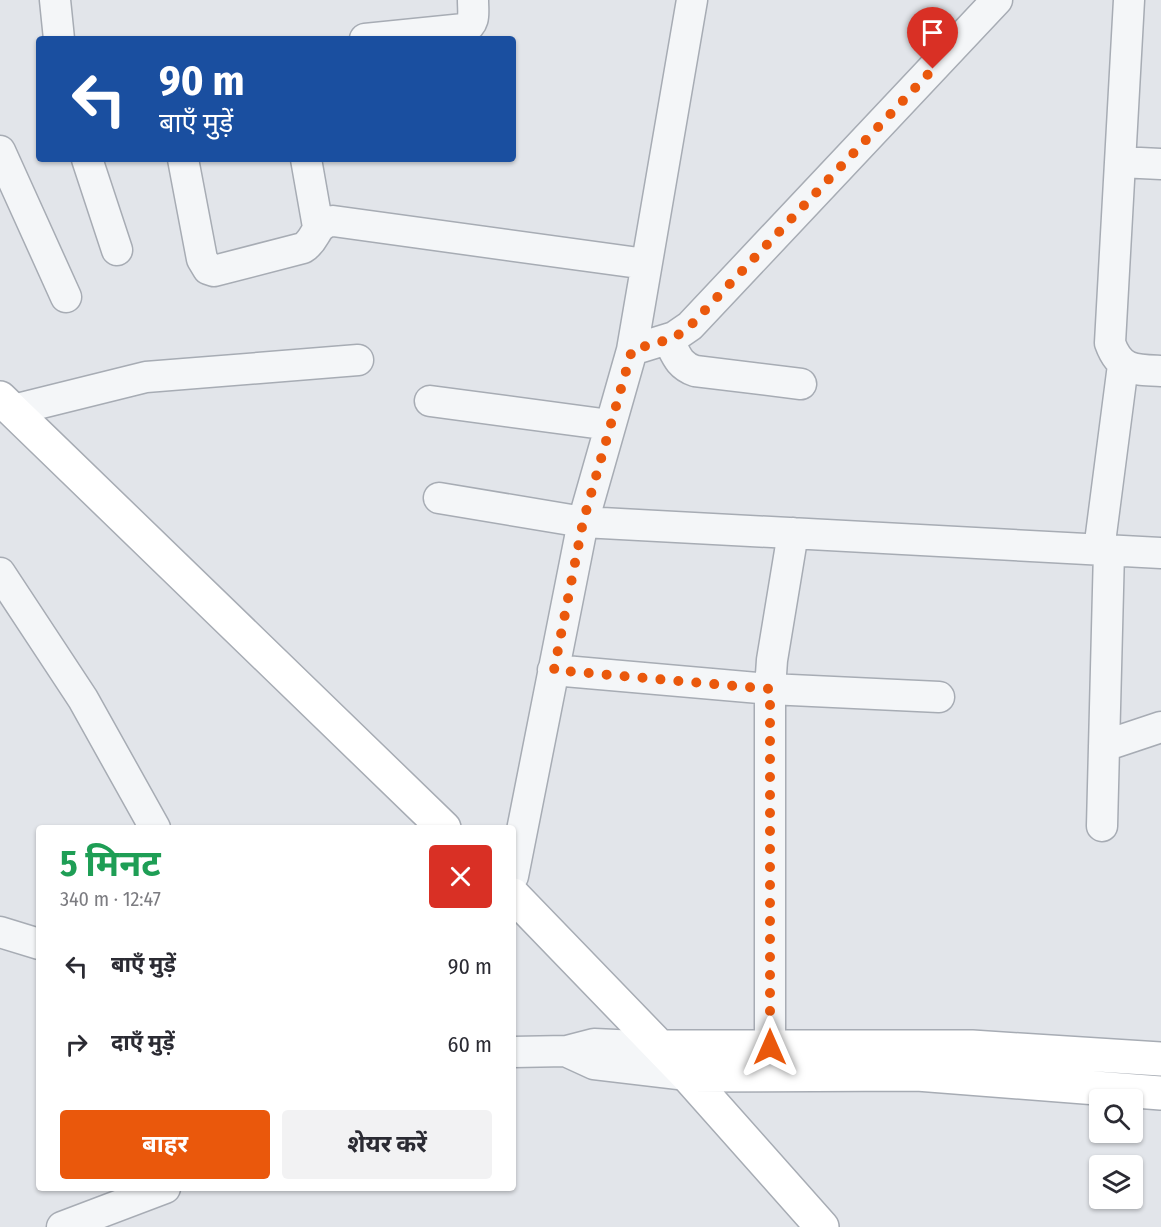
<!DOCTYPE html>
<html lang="hi">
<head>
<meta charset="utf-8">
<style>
  :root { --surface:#fff; --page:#f2f2f3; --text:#2b2b33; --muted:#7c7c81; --accent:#ea580c }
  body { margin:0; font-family:"Fira Sans Condensed","Noto Sans Devanagari",sans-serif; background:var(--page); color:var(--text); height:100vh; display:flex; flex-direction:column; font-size:22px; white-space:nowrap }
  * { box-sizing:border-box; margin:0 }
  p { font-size:20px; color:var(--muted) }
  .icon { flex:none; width:33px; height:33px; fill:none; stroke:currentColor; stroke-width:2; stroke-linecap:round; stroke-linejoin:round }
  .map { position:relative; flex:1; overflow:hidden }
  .panel { position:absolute; left:36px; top:825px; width:480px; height:366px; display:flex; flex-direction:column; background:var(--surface); border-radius:6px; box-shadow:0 2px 4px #0004 }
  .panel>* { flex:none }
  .guide { position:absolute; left:36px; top:36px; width:480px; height:126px; border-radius:6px; box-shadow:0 2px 4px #0004; background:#1a4fa0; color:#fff; overflow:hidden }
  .buttons { position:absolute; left:1089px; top:1089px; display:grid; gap:12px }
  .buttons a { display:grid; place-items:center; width:54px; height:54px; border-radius:6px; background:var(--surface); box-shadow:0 2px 4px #0004; font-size:30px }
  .pin { position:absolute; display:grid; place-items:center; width:51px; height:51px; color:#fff; margin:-62px -26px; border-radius:50% 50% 50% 0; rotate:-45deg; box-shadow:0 0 6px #0007 }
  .pin .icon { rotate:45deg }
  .me { position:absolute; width:66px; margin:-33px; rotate:0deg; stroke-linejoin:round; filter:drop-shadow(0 0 4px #0008) }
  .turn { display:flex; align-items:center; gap:21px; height:126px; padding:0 24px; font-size:27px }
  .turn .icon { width:78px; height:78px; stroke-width:2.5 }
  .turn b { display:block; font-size:42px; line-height:51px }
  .round { display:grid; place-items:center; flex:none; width:63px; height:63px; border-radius:6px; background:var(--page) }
  .overview { display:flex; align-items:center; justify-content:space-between; height:102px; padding:0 24px }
  h1 { font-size:36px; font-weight:700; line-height:45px; color:#1e9e55 }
  .action { display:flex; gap:12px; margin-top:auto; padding:12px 24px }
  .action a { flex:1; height:69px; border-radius:6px; background:var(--accent); color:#fff; font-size:24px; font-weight:700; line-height:69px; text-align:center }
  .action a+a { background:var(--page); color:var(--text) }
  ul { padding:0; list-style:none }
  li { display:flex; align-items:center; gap:18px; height:78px; padding:0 24px }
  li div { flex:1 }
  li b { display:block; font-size:22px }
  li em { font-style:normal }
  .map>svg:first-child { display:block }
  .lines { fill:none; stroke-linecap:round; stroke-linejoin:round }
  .street-casing { stroke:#a7acb4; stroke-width:33 }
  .secondary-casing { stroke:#a7acb4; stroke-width:36 }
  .street { stroke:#f4f6f8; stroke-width:30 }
  .secondary { stroke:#fff; stroke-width:33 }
  .route { stroke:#ea580c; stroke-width:10; stroke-dasharray:0 18 }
</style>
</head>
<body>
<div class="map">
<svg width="1161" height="1227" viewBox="0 0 1161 1227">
  <rect width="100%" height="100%" fill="#e2e5ea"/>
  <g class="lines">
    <g class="street-casing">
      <path id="street" d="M55 0 59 39
        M1129 0 1110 343C1120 371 1135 370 1161 371
        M365 39 464 29C476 23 473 13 473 0
        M0 151 66 297
        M87 159 117 250
        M183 159 202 259 208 269 214 271 303 248C318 239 313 224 333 221L646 264
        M306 159 318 227
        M1120 162 1161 164
        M668 339C676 354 678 365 695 371L801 384
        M632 350 674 337 690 326 997 0
        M430 401 610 425
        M13 410 146 377 358 360
        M439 498 583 522 1161 553
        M1099 550 1123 365
        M0 573 83 699 155 828
        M553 670 770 689 939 697
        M1104 746 1161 727
        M1102 826 1109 551
        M513 876 583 522 632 350 692 0
        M0 932 39 944
        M770 1047V689L772 660 793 533
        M513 1052 567 1051 594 1044 660 1047
        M570 1053 594 1064 687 1075
        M62 1227 165 1188"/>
    </g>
    <g class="secondary-casing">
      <path id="secondary" d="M0 398 444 828
        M513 895 687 1075 822 1227
        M660 1047H972L1161 1059
        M687 1075 917 1074 1161 1093"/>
    </g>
    <use href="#street" class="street"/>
    <use href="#secondary" class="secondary"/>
  </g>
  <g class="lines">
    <path class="route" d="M770 1047V689L554 670 583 522 632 350 674 338 690 326 933 69"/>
  </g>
</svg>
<div class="buttons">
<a><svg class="icon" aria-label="search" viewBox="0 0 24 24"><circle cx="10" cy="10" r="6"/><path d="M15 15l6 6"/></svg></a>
<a><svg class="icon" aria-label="layers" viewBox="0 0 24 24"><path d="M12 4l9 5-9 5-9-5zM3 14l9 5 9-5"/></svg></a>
</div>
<div class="pin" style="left:933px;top:69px;background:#d93025"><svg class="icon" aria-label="arrive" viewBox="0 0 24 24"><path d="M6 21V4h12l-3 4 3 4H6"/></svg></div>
<svg class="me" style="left:770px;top:1047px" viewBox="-20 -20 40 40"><path d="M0-17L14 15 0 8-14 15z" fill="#ea580c" stroke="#fff" stroke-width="4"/></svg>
<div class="guide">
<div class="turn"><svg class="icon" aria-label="left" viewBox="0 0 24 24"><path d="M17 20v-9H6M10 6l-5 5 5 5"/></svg><div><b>90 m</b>बाएँ मुड़ें</div></div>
</div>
<section class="panel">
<div class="overview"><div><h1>5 मिनट</h1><p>340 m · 12:47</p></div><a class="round" style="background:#d93025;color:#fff"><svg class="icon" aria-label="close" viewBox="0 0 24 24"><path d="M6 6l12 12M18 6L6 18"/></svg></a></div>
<ul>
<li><svg class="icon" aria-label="left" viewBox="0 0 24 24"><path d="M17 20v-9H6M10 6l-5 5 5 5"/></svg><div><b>बाएँ मुड़ें</b></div><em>90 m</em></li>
<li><svg class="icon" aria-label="right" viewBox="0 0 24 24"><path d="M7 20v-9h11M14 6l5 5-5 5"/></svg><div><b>दाएँ मुड़ें</b></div><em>60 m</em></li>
</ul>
<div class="action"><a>बाहर</a><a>शेयर करें</a></div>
</section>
</div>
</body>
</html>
